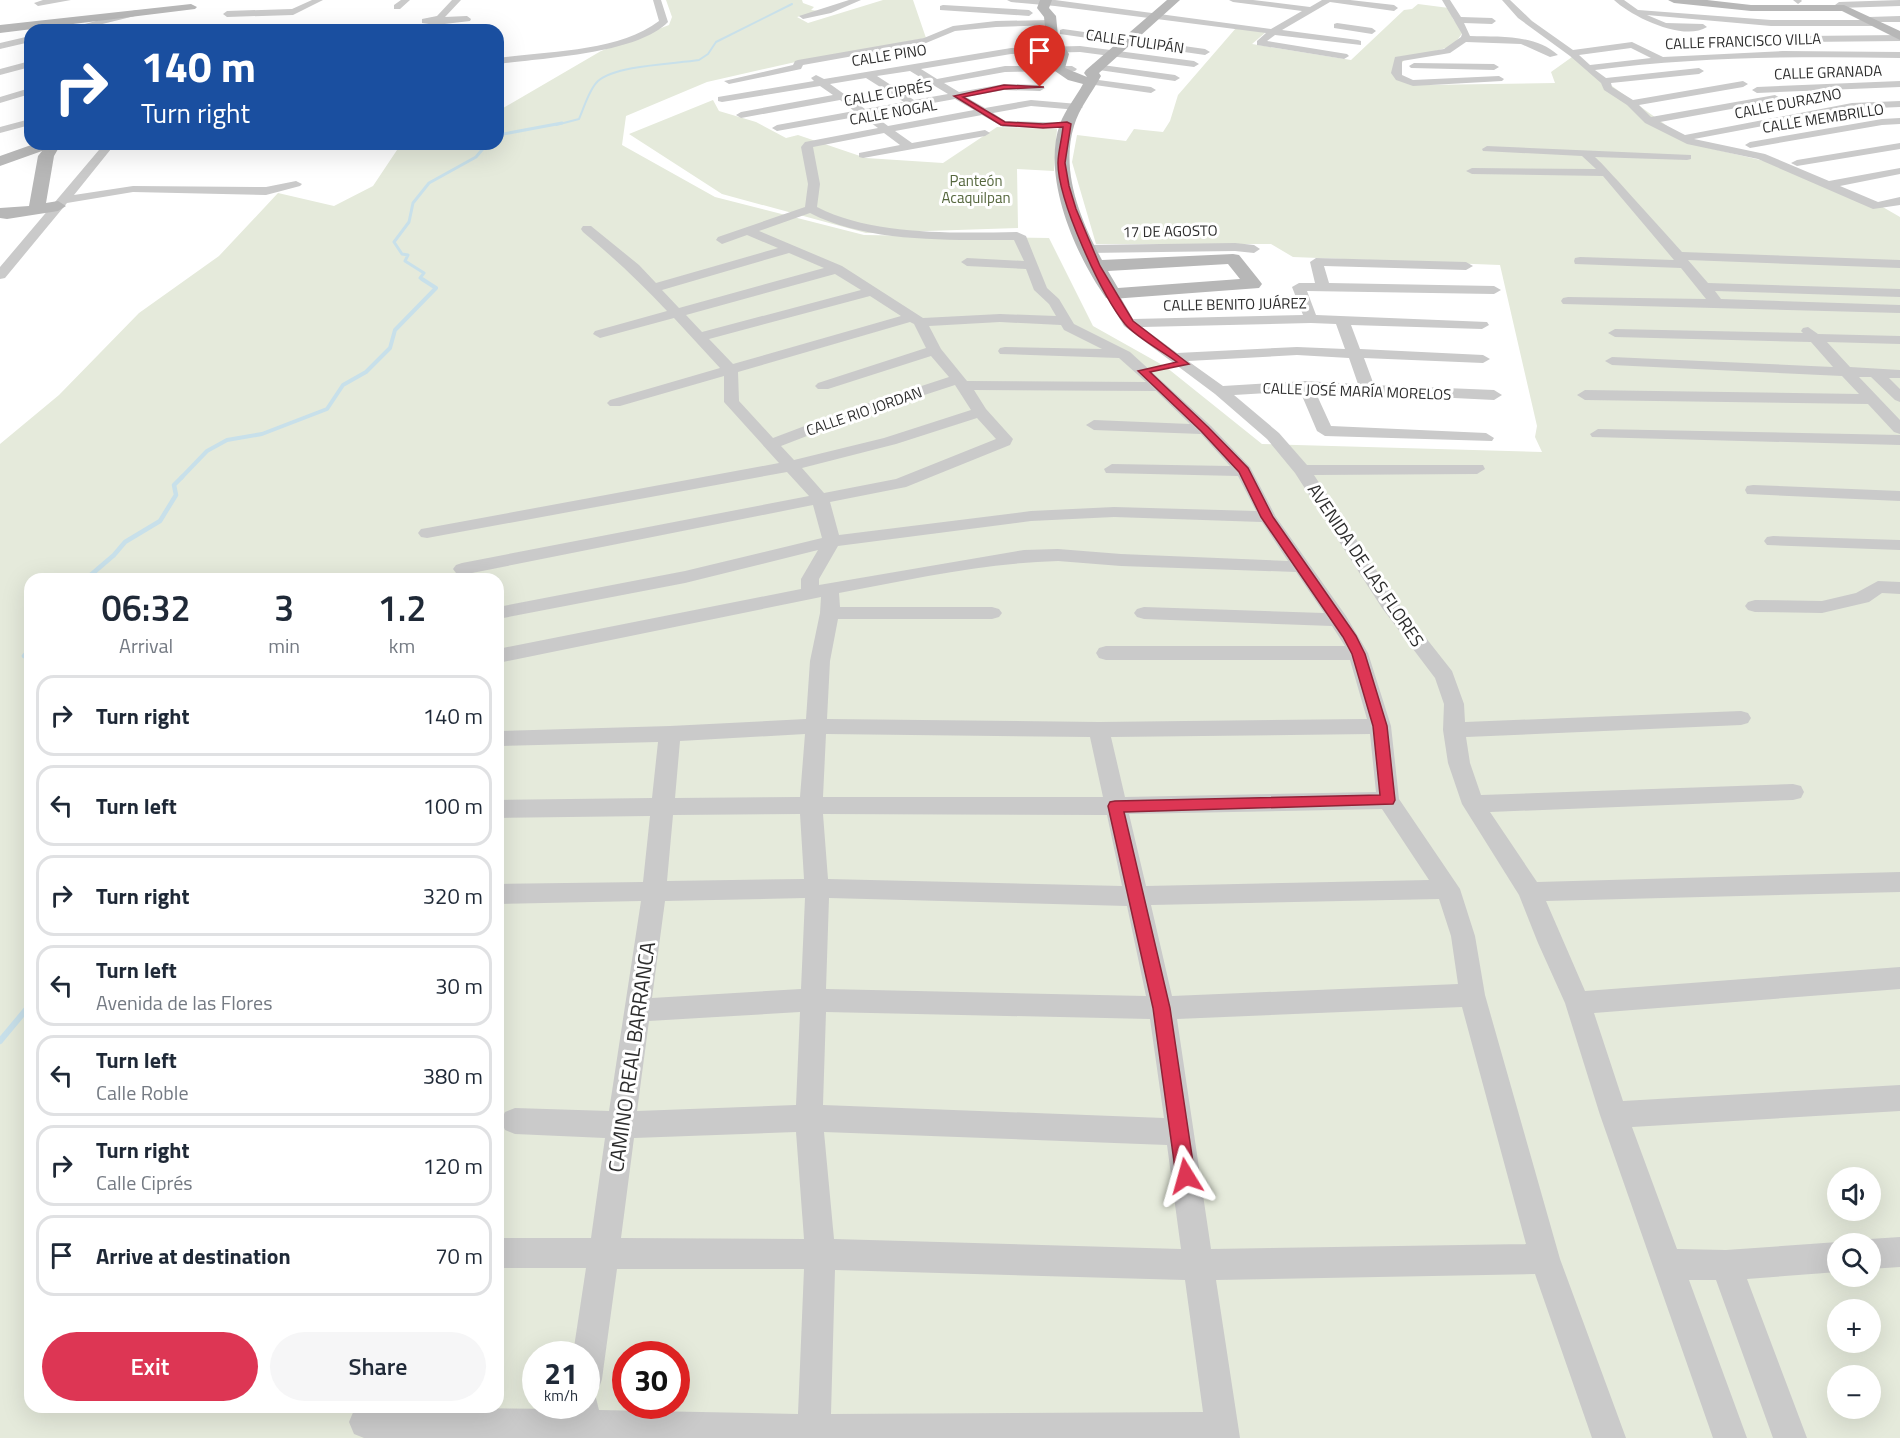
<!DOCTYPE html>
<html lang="en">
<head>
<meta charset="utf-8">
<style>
  :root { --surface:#fff; --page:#f6f6f7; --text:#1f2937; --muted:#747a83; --line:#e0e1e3; --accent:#dd3654 }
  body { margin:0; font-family:"Titillium Web",sans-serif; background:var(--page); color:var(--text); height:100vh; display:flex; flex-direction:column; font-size:22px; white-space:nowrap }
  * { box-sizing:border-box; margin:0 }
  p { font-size:20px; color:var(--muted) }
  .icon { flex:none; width:33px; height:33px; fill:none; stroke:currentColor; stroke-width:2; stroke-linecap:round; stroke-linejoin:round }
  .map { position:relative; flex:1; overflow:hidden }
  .panel { position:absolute; left:24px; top:573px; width:480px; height:840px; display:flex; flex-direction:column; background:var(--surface); border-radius:18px; box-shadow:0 6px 24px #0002 }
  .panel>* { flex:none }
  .banner { position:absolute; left:24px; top:24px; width:480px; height:126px; border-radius:18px; box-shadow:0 6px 24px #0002; background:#1a4fa0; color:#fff; overflow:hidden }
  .controls { position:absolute; left:1827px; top:1167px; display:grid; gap:12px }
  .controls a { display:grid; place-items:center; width:54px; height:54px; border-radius:50%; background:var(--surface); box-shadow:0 6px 24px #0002; font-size:30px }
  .speed { position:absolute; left:522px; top:1341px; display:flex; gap:12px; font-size:30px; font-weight:700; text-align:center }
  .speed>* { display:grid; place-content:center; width:78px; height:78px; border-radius:50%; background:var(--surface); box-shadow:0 6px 24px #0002; line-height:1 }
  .speed small { font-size:15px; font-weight:400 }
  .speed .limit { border:9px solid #d22; background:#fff; color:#111 }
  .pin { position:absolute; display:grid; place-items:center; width:51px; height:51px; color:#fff; margin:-62px -26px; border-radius:50% 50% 50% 0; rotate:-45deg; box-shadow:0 0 6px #0007 }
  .pin .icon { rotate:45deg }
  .me { position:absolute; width:66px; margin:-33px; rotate:352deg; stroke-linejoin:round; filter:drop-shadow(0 0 4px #0008) }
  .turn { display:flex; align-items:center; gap:21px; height:126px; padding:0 18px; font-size:27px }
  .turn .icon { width:78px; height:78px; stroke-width:2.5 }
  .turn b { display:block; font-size:42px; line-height:51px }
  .eta { display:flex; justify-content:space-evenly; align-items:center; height:102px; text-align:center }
  .eta b { font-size:36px; font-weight:600; line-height:42px }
  .cta { display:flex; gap:12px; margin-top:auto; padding:12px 18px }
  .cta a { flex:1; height:69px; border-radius:36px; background:var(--accent); color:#fff; font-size:24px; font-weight:600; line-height:69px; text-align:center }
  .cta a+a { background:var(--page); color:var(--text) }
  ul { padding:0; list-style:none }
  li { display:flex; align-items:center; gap:18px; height:81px; margin:0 12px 9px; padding:0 6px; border:3px solid var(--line); border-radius:18px }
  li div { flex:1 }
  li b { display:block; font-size:22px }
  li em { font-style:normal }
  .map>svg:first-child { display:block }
  .green { fill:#e5eadb; fill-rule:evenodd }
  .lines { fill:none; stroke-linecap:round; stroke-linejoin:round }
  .stream-far4 { stroke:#c8e0ea; stroke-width:2 }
  .stream-far3 { stroke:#c8e0ea; stroke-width:3 }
  .stream-far2 { stroke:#c8e0ea; stroke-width:4 }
  .stream-far1 { stroke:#c8e0ea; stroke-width:4.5 }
  .stream { stroke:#c8e0ea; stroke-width:6 }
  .street { fill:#cacaca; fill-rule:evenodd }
  .secondary { fill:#b7b7b7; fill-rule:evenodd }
  .route { fill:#dd3654; stroke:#902337; stroke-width:1.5 }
  .labels { text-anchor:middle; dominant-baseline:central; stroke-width:6; stroke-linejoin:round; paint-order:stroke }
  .far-street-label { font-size:15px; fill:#2d2d2d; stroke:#fff }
  .far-park-label { font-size:15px; fill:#55673d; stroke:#fff }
  .street-label { font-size:18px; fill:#2d2d2d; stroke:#fff }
  .near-street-label { font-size:21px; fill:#2d2d2d; stroke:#fff }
</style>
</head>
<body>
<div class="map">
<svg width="1900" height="1438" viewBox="0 0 1900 1438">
  <rect width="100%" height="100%" fill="#fff"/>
  <path class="green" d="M666 0H802L803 3 814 7 811 10 819 11 797 17 808 23 883 0H913L926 38 791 63 707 82 626 116 622 145 715 197 864 235 1049 238 1093 326 1166 367 1262 444 1542 452 1535 437 1537 426 1500 265 1293 257 1271 244H1096L1072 162 1077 135 1126 141 1134 129 1163 132 1170 121 1178 95 1236 28 1266 32 1252 44 1351 60 1404 10 1412 9 1418 4 1449 8 1453 19 1463 32 1453 46 1404 60 1394 74 1424 85 1555 83 1551 72 1572 57 1692 144 1773 163 1881 206 1900 217V1438H0V444L59 395 139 313 219 256 278 193 334 206 373 186 401 144H498V111L601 51 669 25 672 17ZM30 579H498V1407H30ZM1838 1178H1870V1210H1838ZM1838 1244H1870V1276H1838ZM1838 1310H1870V1342H1838ZM536 1354H586V1406H536ZM626 1354H676V1406H626ZM1838 1376H1870V1408H1838Z
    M713 100 719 111 756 122 786 138 798 135 866 158 943 163 997 127 1057 129 1054 171 1017 169 1018 228 866 233 722 194 629 134Z"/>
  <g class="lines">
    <path class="stream-far4" d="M556 125 579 119C584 108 589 89 598 81 617 65 673 64 699 60L708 54 716 42 792 4"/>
    <path class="stream-far3" d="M498 135 562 123
      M425 281 420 278 424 273 405 261 408 255 402 254 394 242 409 222 413 203 429 183 476 157 487 144"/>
    <path class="stream-far2" d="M181 478 207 451 227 440 262 434 327 409 343 385 366 372 390 348 395 330 436 288 422 279"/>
    <path class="stream-far1" d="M86 579 114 555 125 542 160 521 176 495 174 485 182 477
      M30 649 24 656 30 659"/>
    <path class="stream" d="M30 730V736
      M0 1041 30 1005"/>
    <path class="street" d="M43 0H71L38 6 34 3Z
      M312 0H323L293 15 227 17 223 14 227 11 292 9Z
      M401 0H410L400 9H394V5Z
      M452 0H461L445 17 467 16 471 19 470 21 436 25 422 23V19L437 16Z
      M653 0H661L668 22C637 54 542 58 498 64V58C547 51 619 52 659 21Z
      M849 0H861L831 13 803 19 799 16Z
      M1007 0H1055L1271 29 1302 11 1233 2 1229 0H1253L1310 7 1322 0H1350L1394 5 1398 8 1394 11 1330 2 1282 30 1358 40 1361 41V45L1275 35 1267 41 1347 54 1349 56 1344 59 1257 45V41L1266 33 1055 6 1011 2Z
      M1442 0H1450L1461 17 1492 18 1496 21 1492 24 1464 23 1470 36C1499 37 1535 34 1558 55L1550 57 1521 44 1466 42 1450 53 1402 61V75L1413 80 1499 76 1504 79 1502 81 1413 86 1396 80 1391 73 1395 57 1444 49 1461 37 1462 34Z
      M1502 0H1510L1532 21 1573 50 1632 42 1663 57 1783 51 1900 52V58C1798 56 1696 57 1595 70L1606 78 1699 68 1704 71 1699 74 1611 83 1612 87 1633 100 1743 81 1748 84 1743 87 1639 105 1651 117 1775 95 1780 98 1775 101 1660 122 1685 135 1852 103 1900 101V107L1852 109 1694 139 1765 154 1829 181 1900 168V174L1840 186 1878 202 1900 197V205L1873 209 1758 159 1687 144 1645 123 1627 105 1604 90 1601 83 1570 56 1518 18ZM1631 48 1651 58 1590 65 1579 55Z
      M1614 0H1624L1638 10 1771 20H1865L1869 17 1900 16V22H1878L1874 26H1771L1647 15 1666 23 1703 24 1707 27C1684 42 1632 17 1614 0Z
      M1793 0H1801L1802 1 1798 4Z
      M1900 0V6L1839 8 1835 5 1839 2Z
      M943 5 1029 10 1033 13 1029 16 940 10V6Z
      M136 10 140 13 139 15 78 30H63Z
      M1051 20 1054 21V25L996 27 955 31 926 43 803 65 801 69 729 84 724 81 793 65 795 61 798 60 924 38 953 26 996 21Z
      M1337 23 1372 28 1376 31 1372 34 1334 28V24Z
      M1063 29 1205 49 1210 52 1205 55 1060 34V30Z
      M1900 35V41L1805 42 1800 39 1805 36Z
      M30 36V42L0 49V43Z
      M1080 46 1194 61 1199 64 1194 67 1080 52 1011 54 921 69 937 79 1005 66H1072L1077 69 1075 71 1005 72 944 83 959 92 1004 84 1040 85 1045 88 1040 91 1004 90 966 97 985 108 1031 100 1078 104 1083 107 1078 110 1031 106 993 113 1005 121 1071 123 1072 125 1067 128 1003 127 982 115 895 131 912 143 985 130 990 133 985 136 863 158 859 157V153L900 145 884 133 813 147 820 184 817 207C873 236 955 233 1017 232L1026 236 1047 288 1059 299 1074 324 1130 352 1211 426 1250 467 1276 517 1346 616 1368 653 1391 726 1399 799 1460 889 1475 936 1485 995 1560 1259 1626 1438H1592L1535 1274 1216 1280 1240 1438H364L354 1434 349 1422 354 1410 362 1407 566 1409 567 1406H586V1354H573L586 1268H498V1238H591L605 1138 515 1134 505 1130 501 1121 505 1112 515 1108 609 1111 641 901 498 904V884L643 882 650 816 498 818V800L652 798 658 742 501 746 498 745V731L670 726 806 719 810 661 820 613 821 597 498 663V649L801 589V579L818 550 685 583 498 619V607L685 571 822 538 813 505 462 575 456 573 453 569 456 565 462 563 809 496 787 472 427 538 421 537 418 533 421 529 427 528 779 463 724 402V376L620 406H610L607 403 610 400 720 368 674 318 600 338 593 334 595 331 667 311C641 283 614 258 583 232L581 229 583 226H591L639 265 656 283 778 248 747 235 722 244 716 240 718 237 805 207 808 184 801 147 805 142 878 128 861 116 777 131 772 128 777 125 854 111 840 100 741 118 736 115 741 112 833 95 820 86 722 102 718 101V97L814 81 811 78 816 75 824 79 1011 48ZM910 71 948 94 914 100 877 76ZM866 78 904 102 865 109 830 84ZM955 99 974 110 888 126 872 114ZM810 213C867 243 952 240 1014 240L1024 261 967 258 961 262 967 266 1026 269 1034 290 1049 304 1056 316 1000 314 923 318 842 266 759 231ZM789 253 824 268 679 308 662 290ZM835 274 861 290 702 332 686 315ZM870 296 901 316 733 364 709 339ZM910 322 914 324 926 348 818 383 815 386 818 389H828L931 356 949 377 839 413 773 438 739 401 738 372ZM1000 322 1061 325 1064 330 1102 349 1005 347 1000 348 998 351 1000 354 1119 358 1146 382 967 381 941 349 929 326ZM955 385 971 410 884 438 794 460 781 446 851 419ZM974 390 1156 391 1190 424 1094 420 1086 425 1094 430 1201 434 1230 466 1112 464 1104 469 1106 473 1238 476 1256 511 1114 507 1031 511 839 535 830 502 906 487 1010 445 1013 439 986 409ZM977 418 996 439 896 479 824 493 802 468 896 444ZM1114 517 1262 522 1288 561 1121 554 1058 549 1024 550 819 585V579L838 546 1031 521ZM1058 561 1121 566 1296 572 1324 613 1144 607 1137 609 1134 613 1137 617 1144 619 1332 626 1345 646H1106L1099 648 1096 653 1099 658 1106 660H1350L1367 719 1099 722 827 719 830 661 838 619H992L999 617 1002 613 999 609 992 607H840L839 593C911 579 985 563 1058 561ZM805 734 800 797 675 798 680 741ZM826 734 1090 737 1103 797H823ZM1370 734 1376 792 1125 797 1111 737ZM1382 809 1429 880 1146 886 1129 814ZM800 814 804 879 667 881 673 815ZM823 814 1107 815 1122 886 828 879ZM805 898 801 989 652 998 665 901ZM829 898 1127 906 1146 996 826 989ZM1439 899 1451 936 1458 984 1172 996 1151 905ZM1462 1007 1526 1244 1211 1249 1177 1019ZM800 1012 796 1105 637 1111 649 1021ZM826 1012 1150 1019 1164 1118 823 1105ZM796 1132 804 1239 621 1238 634 1138ZM824 1132 1167 1145 1181 1249 834 1239ZM617 1269H804L798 1414 599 1410 595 1394 592 1393 598 1391 602 1379ZM835 1270 1185 1280 1203 1412 831 1414Z
      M30 61V67L0 75V69Z
      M1414 63 1494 64 1499 67 1494 70 1411 68 1409 66Z
      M1095 64 1175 75 1180 78 1175 81 1092 69V65Z
      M1091 79 1151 87 1156 90 1151 93 1088 84V80Z
      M1900 81V87L1757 93 1752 90 1757 87Z
      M30 88V94L0 103V97Z
      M1900 118V124L1882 125 1750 148 1745 145 1750 142 1882 119Z
      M30 119V125L0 133V127Z
      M1900 143V149L1797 166 1791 163 1797 160Z
      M104 144H115L74 195 133 186 266 187 296 181 302 184 300 186 266 195 133 192 67 203 5 278 0 279V267Z
      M1487 146 1691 155V159L1687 160 1595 157C1604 165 1610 173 1618 181 1639 205 1661 228 1682 252L1900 260V268L1688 260 1708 283 1900 289V297L1715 291 1721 299 1900 305V313L1563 304 1561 301 1563 298 1568 297 1706 299 1681 268 1575 264 1574 261 1575 258 1580 257 1674 260 1603 176 1472 174 1466 171 1472 168 1596 169 1582 156 1483 151 1482 149Z
      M1235 243 1254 245 1260 249 1254 253 1235 251 1087 253 1081 249 1087 245Z
      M1316 258 1466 262 1473 266 1466 270 1324 266 1329 283 1494 286 1501 290 1494 294 1307 291 1316 315 1487 322 1489 325 1482 329 1351 325 1360 349 1483 355 1490 359 1483 363 1364 358 1374 385 1494 390 1502 395 1494 400 1315 391 1331 426 1486 433 1494 438 1492 441 1325 436 1317 431 1300 391 1234 395 1279 433 1307 465H1483L1485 469 1477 474 1314 475 1396 600 1452 671 1464 704 1465 722 1741 711 1748 713 1751 718 1748 723 1741 725 1466 737 1470 763 1481 795 1793 784 1801 786 1804 792 1801 798 1793 800 1490 812 1537 882 1900 872V892L1546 901 1585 991 1900 967V989L1594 1013 1623 1101 1900 1085V1111L1632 1127 1677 1249 1726 1250 1838 1242 1842 1244H1838V1272L1747 1279 1807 1438H1773L1716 1280H1689L1747 1438H1713L1600 1115 1565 1003 1538 943 1519 895 1462 804 1448 763 1443 730 1444 704 1435 678 1382 608 1295 473 1267 439 1215 394 1124 326 1105 294 1107 291H1117L1133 319 1303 315 1292 287 1299 283H1315L1310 262ZM1311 323 1336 324 1345 349 1297 347 1177 353 1142 327ZM1297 355 1349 358 1358 384 1305 381 1223 386 1188 361Z
      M1808 327 1818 334 1900 336V344L1827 342 1850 367 1900 370V378H1889L1900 389V402L1895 400 1871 377H1859L1900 420V434L1894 432 1868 404 1585 400 1577 395 1585 390 1859 394 1842 376 1612 365 1605 361 1612 357 1833 367 1811 342 1615 337 1608 333 1615 329 1803 333 1801 331 1803 328Z
      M1598 429 1900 435V445L1592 437 1590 434Z
      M1753 485 1900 491V501L1747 494 1745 490 1747 486Z
      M1773 536 1900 540V550L1767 545 1764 541 1767 537Z
      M1878 581 1900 582V594L1882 593 1869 602 1822 613 1755 612 1748 610 1745 606 1748 602 1755 600 1822 601 1856 593Z
      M1900 1237V1267L1870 1269V1244L1859 1243 1870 1239Z"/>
    <path class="secondary" d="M1040 0H1052L1049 8 1056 16 1058 36 1069 54 1065 68 1087 77 1084 73 1086 70 1167 0H1180L1099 73 1101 76C1092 93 1079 108 1074 126 1060 171 1081 221 1102 260L1233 254 1239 255 1259 280 1262 284 1259 288 1112 299 1106 298C1076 256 1041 177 1060 124 1065 110 1076 97 1083 84L1068 80 1052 69 1057 54 1046 36 1044 17 1037 8ZM1228 264 1240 279 1118 288 1108 271Z
      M1668 0H1707L1751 5H1844L1900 31V40L1842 11H1751L1674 3Z
      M191 4 197 7 195 9 0 33V25Z
      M34 144H61L54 156 46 203 58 201 66 206 58 211 7 219 0 218V208L29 206 38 156 42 151 0 166V156Z"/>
  </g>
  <path class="route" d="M1004 85 1044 87 1004 89 963 97 1005 122 1043 124 1067 122 1071 124 1065 163 1069 186 1076 209 1100 266 1133 321 1189 364 1150 372 1208 427 1248 468 1273 517 1356 636 1365 654 1387 726 1395 800 1393 804 1124 812 1170 1008 1195 1176 1192 1183 1186 1186 1179 1183 1176 1176 1153 1008 1108 806 1110 802 1115 801 1380 795 1373 726 1352 654 1343 637 1261 517 1239 472 1201 431 1138 371 1177 362C1162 351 1136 337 1125 324 1101 294 1058 201 1058 163 1058 152 1062 139 1063 127L1043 128 1001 125 954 96Z"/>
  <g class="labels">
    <g class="far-street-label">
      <text transform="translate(1135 41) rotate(8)">CALLE TULIPÁN</text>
      <text transform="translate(1743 41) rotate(-2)">CALLE FRANCISCO VILLA</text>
      <text transform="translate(889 55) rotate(-9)">CALLE PINO</text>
      <text transform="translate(1828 72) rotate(-2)">CALLE GRANADA</text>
      <text transform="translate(888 93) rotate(-10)">CALLE CIPRÉS</text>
      <text transform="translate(1788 103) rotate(-11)">CALLE DURAZNO</text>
      <text transform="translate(893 112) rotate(-10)">CALLE NOGAL</text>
      <text transform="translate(1823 118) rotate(-9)">CALLE MEMBRILLO</text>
      <text transform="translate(1170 231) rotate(-1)">17 DE AGOSTO</text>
      <text transform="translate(1235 304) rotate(-1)">CALLE BENITO JUÁREZ</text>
      <text transform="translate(1357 391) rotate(2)">CALLE JOSÉ MARÍA MORELOS</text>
      <text transform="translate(864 411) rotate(-19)">CALLE RIO JORDAN</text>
    </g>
    <g class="far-park-label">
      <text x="976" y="180">Panteón<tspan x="976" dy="17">Acaquilpan</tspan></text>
    </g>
    <g class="street-label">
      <text transform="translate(1366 565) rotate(56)">AVENIDA DE LAS FLORES</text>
    </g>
    <g class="near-street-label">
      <text transform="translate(631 1057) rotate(-82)">CAMINO REAL BARRANCA</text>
    </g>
  </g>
</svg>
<div class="controls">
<a><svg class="icon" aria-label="sound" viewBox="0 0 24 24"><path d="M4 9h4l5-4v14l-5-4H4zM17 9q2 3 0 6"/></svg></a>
<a><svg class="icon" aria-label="search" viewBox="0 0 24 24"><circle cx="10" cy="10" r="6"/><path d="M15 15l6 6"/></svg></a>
<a>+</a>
<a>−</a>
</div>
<div class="speed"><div>21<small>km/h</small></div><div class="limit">30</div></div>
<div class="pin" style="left:1040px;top:87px;background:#d93025"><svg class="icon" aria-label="arrive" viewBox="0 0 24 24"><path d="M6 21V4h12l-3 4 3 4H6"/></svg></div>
<svg class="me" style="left:1186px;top:1176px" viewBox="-20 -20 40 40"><path d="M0-17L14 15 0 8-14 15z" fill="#dd3654" stroke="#fff" stroke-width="4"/></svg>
<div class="banner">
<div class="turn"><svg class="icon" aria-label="right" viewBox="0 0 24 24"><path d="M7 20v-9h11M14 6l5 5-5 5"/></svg><div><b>140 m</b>Turn right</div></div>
</div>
<section class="panel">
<div class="eta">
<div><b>06:32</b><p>Arrival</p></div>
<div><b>3</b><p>min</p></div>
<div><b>1.2</b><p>km</p></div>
</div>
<ul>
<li><svg class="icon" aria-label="right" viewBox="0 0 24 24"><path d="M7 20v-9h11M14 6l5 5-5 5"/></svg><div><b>Turn right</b></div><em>140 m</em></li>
<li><svg class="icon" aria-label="left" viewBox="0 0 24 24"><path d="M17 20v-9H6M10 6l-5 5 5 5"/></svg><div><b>Turn left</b></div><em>100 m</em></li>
<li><svg class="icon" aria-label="right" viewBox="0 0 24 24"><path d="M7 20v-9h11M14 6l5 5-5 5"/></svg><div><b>Turn right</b></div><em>320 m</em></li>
<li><svg class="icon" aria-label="left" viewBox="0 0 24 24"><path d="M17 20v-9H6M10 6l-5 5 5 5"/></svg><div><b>Turn left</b><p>Avenida de las Flores</p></div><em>30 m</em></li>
<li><svg class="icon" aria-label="left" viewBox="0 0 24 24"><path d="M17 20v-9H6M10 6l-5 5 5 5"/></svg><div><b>Turn left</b><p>Calle Roble</p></div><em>380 m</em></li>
<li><svg class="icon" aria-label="right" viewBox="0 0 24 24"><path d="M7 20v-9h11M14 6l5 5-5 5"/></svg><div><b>Turn right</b><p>Calle Ciprés</p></div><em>120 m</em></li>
<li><svg class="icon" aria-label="arrive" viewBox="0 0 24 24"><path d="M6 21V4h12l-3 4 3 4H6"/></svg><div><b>Arrive at destination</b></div><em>70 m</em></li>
</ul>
<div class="cta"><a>Exit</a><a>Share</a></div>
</section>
</div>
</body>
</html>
